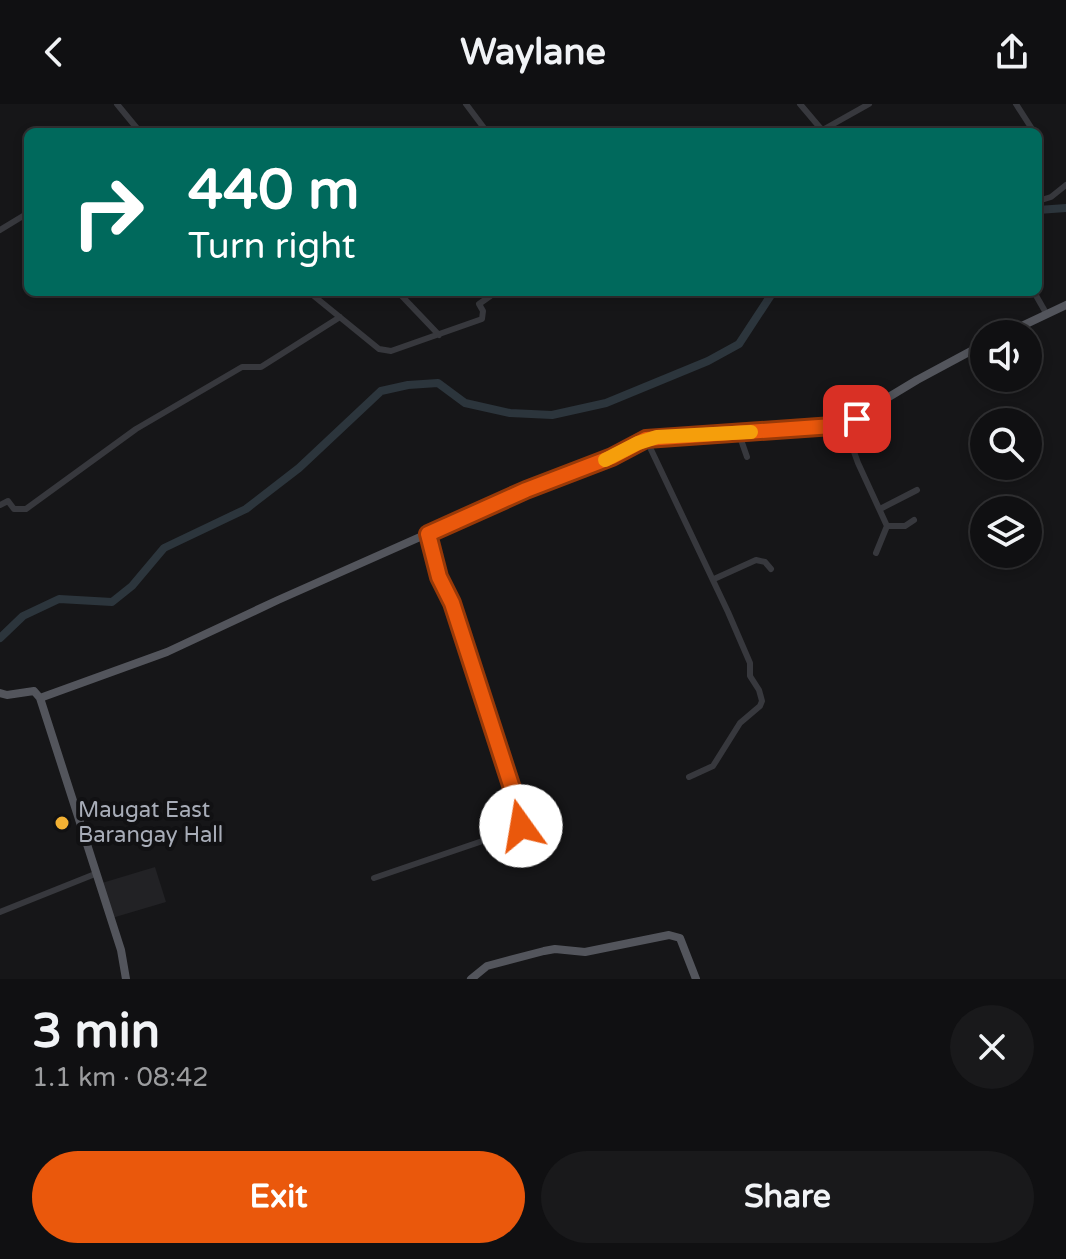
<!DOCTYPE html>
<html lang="en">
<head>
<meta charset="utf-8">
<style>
  :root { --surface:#101012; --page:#19191b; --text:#f1f3f6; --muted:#9c9d9f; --line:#303032; --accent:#ea580c }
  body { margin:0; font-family:"Varela Round",sans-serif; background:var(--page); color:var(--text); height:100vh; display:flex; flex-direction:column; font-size:30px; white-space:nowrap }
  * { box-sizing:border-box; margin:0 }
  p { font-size:26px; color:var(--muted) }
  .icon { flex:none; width:44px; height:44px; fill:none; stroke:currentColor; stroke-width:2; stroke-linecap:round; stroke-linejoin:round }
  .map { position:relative; height:875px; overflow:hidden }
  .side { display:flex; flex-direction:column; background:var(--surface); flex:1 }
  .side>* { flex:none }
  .top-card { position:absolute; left:24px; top:24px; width:1018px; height:168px; border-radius:12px; box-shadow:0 4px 12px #0003,0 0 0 2px var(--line); background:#00695c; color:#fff; overflow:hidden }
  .buttons { position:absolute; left:970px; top:216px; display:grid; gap:16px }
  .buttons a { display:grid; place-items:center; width:72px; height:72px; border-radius:50%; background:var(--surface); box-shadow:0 4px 12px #0003,0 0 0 2px var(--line); font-size:40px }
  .pin { position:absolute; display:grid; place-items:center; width:68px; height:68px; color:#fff; margin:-34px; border-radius:16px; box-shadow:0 4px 12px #0006 }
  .me { position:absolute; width:88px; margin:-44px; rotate:347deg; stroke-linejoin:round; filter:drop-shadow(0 0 6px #0008) }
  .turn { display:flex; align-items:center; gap:28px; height:168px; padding:0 32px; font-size:36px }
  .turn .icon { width:104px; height:104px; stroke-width:2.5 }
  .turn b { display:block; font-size:56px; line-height:68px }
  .round { display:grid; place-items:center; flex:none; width:84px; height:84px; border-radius:42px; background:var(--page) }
  .head { display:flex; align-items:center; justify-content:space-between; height:136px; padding:0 32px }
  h1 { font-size:48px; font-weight:700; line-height:60px }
  .button { display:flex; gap:16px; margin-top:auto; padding:16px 32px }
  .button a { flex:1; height:92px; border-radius:48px; background:var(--accent); color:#fff; font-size:32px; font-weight:700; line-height:92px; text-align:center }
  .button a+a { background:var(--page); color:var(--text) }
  header { display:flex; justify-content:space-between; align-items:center; height:104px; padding:0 32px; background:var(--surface); font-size:36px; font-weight:700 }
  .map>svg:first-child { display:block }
  .built { fill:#222225 }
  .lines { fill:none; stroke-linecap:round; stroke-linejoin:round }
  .river { stroke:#2c353c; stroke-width:8 }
  .minor { stroke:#37383d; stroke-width:6 }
  .major { stroke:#53555c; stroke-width:8 }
  .route-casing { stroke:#983908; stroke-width:20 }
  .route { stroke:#ea580c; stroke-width:14 }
  .slow { stroke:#f59e0b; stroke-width:14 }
  .poi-dot { fill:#f2b134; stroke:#111113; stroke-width:3 }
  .labels { text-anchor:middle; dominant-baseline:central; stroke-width:8; stroke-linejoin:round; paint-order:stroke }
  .poi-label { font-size:22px; fill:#a8adb8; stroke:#111113; text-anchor:start }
</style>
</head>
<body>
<header><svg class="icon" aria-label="back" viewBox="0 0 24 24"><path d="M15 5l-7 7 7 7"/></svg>Waylane<svg class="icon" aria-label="share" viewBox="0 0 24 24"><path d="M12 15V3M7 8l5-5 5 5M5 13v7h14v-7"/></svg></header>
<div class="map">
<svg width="1066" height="875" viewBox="0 0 1066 875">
  <rect width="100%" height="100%" fill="#161618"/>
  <path class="built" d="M155 763 166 798 112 814 102 779Z"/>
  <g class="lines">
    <path class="river" d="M1038 106 1066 104
      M0 534 23 512 59 495 112 498 132 482 164 444 246 405 299 364 381 287 408 281 438 279 465 299 510 309 552 311 606 299 708 257 739 240 773 188"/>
    <path class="minor" d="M117 0 140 28
      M466 0 487 28
      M800 0 822 26
      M1016 0 1034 28
      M578 28 581 26
      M819 28 869 0
      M1038 97 1051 93 1066 81
      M0 126 28 109
      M309 188 379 245 391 247 482 215 483 207 479 200 496 188
      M398 188 439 231
      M1034 188 1046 209
      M844 320 858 359 887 422
      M739 330 747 353
      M646 335 728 508 750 559V572L759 586 762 597 760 602 740 619 713 662 689 673
      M0 401 8 397 14 405H26L136 325 242 263H261L340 213
      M880 405 917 386
      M876 449 887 422H905L914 416
      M714 475 756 456 765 458 771 465
      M374 774 515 726 522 719 452 499 439 473 428 430
      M0 808 95 770"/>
    <path class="major" d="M1005 230 1066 201
      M0 589 7 591 34 587 40 594 121 846 126 875
      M40 594 167 548 278 496 526 386 612 353 646 335 844 320 917 276 984 240
      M471 875 487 862 544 847 555 845 585 848 669 831 680 834 696 875"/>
  </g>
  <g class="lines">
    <g class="route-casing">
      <path id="route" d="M521 722 522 715 452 499 439 473 428 430 526 386 612 353 646 335 833 322 857 315"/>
    </g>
    <use href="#route" class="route"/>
    <path class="slow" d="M605 356 638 339 657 333 751 328"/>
  </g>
  <circle class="poi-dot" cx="62" cy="719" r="8"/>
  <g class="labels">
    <g class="poi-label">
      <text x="78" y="706">Maugat East<tspan x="78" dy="25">Barangay Hall</tspan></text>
    </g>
  </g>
</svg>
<div class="buttons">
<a><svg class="icon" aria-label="sound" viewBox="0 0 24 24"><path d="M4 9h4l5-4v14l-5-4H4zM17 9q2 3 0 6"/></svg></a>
<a><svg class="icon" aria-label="search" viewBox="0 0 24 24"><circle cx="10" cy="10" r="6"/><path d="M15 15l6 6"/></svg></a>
<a><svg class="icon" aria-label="layers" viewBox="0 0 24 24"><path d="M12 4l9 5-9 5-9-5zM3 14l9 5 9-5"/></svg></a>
</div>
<div class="pin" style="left:857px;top:315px;background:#d93025"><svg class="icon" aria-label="arrive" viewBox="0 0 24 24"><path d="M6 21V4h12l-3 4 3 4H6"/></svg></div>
<svg class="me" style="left:521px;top:722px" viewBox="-20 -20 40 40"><circle r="19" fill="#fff"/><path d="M0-13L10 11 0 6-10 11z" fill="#ea580c"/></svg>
<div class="top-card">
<div class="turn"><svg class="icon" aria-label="right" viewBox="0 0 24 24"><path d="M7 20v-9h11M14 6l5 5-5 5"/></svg><div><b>440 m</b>Turn right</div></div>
</div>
</div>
<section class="side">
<div class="head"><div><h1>3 min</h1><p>1.1 km · 08:42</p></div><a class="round"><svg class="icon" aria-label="close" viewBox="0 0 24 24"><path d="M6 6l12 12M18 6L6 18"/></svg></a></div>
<div class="button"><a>Exit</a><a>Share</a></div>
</section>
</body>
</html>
